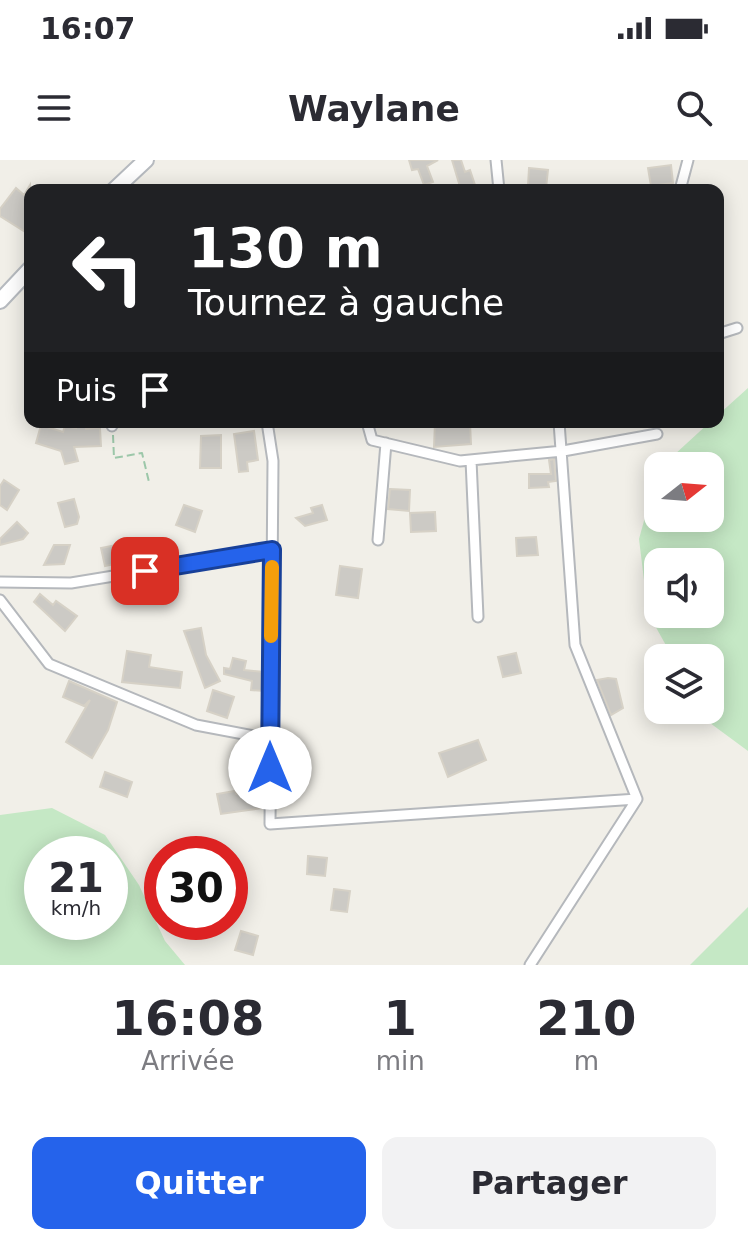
<!DOCTYPE html>
<html lang="fr">
<head>
<meta charset="utf-8">
<style>
  :root { --surface:#fff; --page:#f2f2f3; --text:#2b2b33; --muted:#7c7c81; --accent:#2563eb }
  body { margin:0; font-family:"DejaVu Sans",sans-serif; background:var(--page); color:var(--text); height:100vh; display:flex; flex-direction:column; font-size:30px; white-space:nowrap }
  * { box-sizing:border-box; margin:0 }
  p { font-size:26px; color:var(--muted) }
  .icon { flex:none; width:44px; height:44px; fill:none; stroke:currentColor; stroke-width:2; stroke-linecap:round; stroke-linejoin:round }
  .map { position:relative; height:805px; overflow:hidden }
  .panel { display:flex; flex-direction:column; background:var(--surface); flex:1 }
  .panel>* { flex:none }
  .hud { position:absolute; left:24px; top:24px; width:700px; height:244px; border-radius:16px; box-shadow:0 4px 20px #0003; background:#202124; color:#fff; overflow:hidden }
  .needle { width:52px; rotate:73deg }
  .tools { position:absolute; left:644px; top:292px; display:grid; gap:16px }
  .tools a { display:grid; place-items:center; width:80px; height:80px; border-radius:16px; background:var(--surface); box-shadow:0 4px 20px #0003; font-size:40px }
  .speed { position:absolute; left:24px; top:676px; display:flex; gap:16px; font-size:40px; font-weight:700; text-align:center }
  .speed>* { display:grid; place-content:center; width:104px; height:104px; border-radius:50%; background:var(--surface); box-shadow:0 4px 20px #0003; line-height:1 }
  .speed small { font-size:20px; font-weight:400 }
  .speed .limit { border:12px solid #d22; background:#fff; color:#111 }
  .pin { position:absolute; display:grid; place-items:center; width:68px; height:68px; color:#fff; margin:-34px; border-radius:16px; box-shadow:0 4px 12px #0006 }
  .me { position:absolute; width:88px; margin:-44px; rotate:0deg; stroke-linejoin:round; filter:drop-shadow(0 0 6px #0008) }
  .turn { display:flex; align-items:center; gap:28px; height:168px; padding:0 32px; font-size:36px }
  .turn .icon { width:104px; height:104px; stroke-width:2.5 }
  .turn b { display:block; font-size:56px; line-height:68px }
  .then { display:flex; align-items:center; height:76px; padding:0 32px; background:#0003; gap:16px; font-size:30px }
  .eta { display:flex; justify-content:space-evenly; align-items:center; height:136px; text-align:center }
  .eta b { font-size:48px; font-weight:700; line-height:56px }
  .button { display:flex; gap:16px; margin-top:auto; padding:16px 32px }
  .button a { flex:1; height:92px; border-radius:16px; background:var(--accent); color:#fff; font-size:32px; font-weight:700; line-height:92px; text-align:center }
  .button a+a { background:var(--page); color:var(--text) }
  .status { display:flex; justify-content:space-between; align-items:center; height:56px; padding:0 40px; background:var(--surface); direction:ltr }
  .status svg { height:22px; fill:currentColor }
  header { display:flex; justify-content:space-between; align-items:center; height:104px; padding:0 32px; background:var(--surface); font-size:36px; font-weight:700 }
  .map>svg:first-child { display:block }
  .green { fill:#c5e8c5; fill-rule:evenodd }
  .building { fill:#cccac5; stroke:#d6d1c6; stroke-width:2 }
  .lines { fill:none; stroke-linecap:round; stroke-linejoin:round }
  .street-casing { stroke:#b5b8bc; stroke-width:13 }
  .secondary-casing { stroke:#b6babf; stroke-width:18 }
  .path { stroke:#9cc7a9; stroke-width:2; stroke-dasharray:8 4; stroke-linecap:butt }
  .street { stroke:#fff; stroke-width:9 }
  .secondary { stroke:#fff; stroke-width:14 }
  .route-casing { stroke:#184099; stroke-width:20 }
  .route { stroke:#2563eb; stroke-width:14 }
  .slow { stroke:#f59e0b; stroke-width:14 }
</style>
</head>
<body>
<div class="status"><b>16:07</b><svg viewBox="0 0 49 12"><path d="M0 12V9h3v3zM5 12V6h3v6zM10 12V3h3v9zM15 12V0h3v12zM26 1h20v11H26zM47 4h2v5h-2z"/></svg></div>
<header><svg class="icon" aria-label="menu" viewBox="0 0 24 24"><path d="M4 6h16M4 12h16M4 18h16"/></svg>Waylane<svg class="icon" aria-label="search" viewBox="0 0 24 24"><circle cx="10" cy="10" r="6"/><path d="M15 15l6 6"/></svg></header>
<div class="map">
<svg width="748" height="805" viewBox="0 0 748 805">
  <rect width="100%" height="100%" fill="#f1efe8"/>
  <path class="green" d="M748 228V591L710 563 702 550H710V498H673L648 453 639 379 658 310V358H710V306H662L710 262H718V255ZM658 402H710V454H658Z
    M52 648 105 675 139 725 165 781 185 805H0V655ZM42 694H110V762H42Z
    M748 747V805H690Z"/>
  <path class="building" d="M409 0H438L427 6 433 22 424 25 418 9 412 10Z
    M452 0H461L465 12 470 10 476 28 461 30Z
    M671 5 673 23 651 26 648 8Z
    M529 8 548 10 546 28 528 26Z
    M30 25V75L0 56V49L16 28 24 35Z
    M75 262H85L86 269 100 268 101 286 74 287 78 301 65 304 61 291 36 283 41 265 63 272 65 266 76 268Z
    M435 262 470 263 471 284 434 287Z
    M254 271 258 300 247 302 248 311 239 312 234 274Z
    M221 275V308H200L201 276Z
    M554 299 556 321 548 322 549 327 529 328V314H551L549 300Z
    M4 320 19 330 7 350 0 345V326Z
    M390 329 410 330 409 351 388 349Z
    M74 339 79 357 77 364 65 367 58 343Z
    M184 345 202 351 195 372 176 365Z
    M322 345 327 360 305 366 296 358 313 353 311 348Z
    M435 352 436 371 411 372 410 353Z
    M17 362 28 373 23 379 0 385V379Z
    M536 377 538 395 517 396 516 378Z
    M142 380 146 397 105 406 101 388Z
    M54 385H70L64 404 44 405Z
    M340 406 362 409 358 438 336 435Z
    M40 434 53 445 56 441 77 456 65 471 34 442Z
    M201 468 206 495 220 521 205 528 184 471Z
    M127 491 151 495 149 507 182 512 180 528 122 522Z
    M516 493 521 513 503 517 498 497Z
    M233 498 246 501 244 510 264 512V531L251 530 252 521 224 514V508L230 509Z
    M608 518 616 519 623 548 611 555 597 520Z
    M69 521 117 542 108 570 92 598 66 582 90 540 84 546 63 537Z
    M213 530 234 537 227 558 207 551Z
    M478 580 486 600 448 617 439 593Z
    M105 612 132 622 127 637 100 627Z
    M235 631 236 634 261 631 263 648 221 654 217 634Z
    M308 696 327 698 325 716 307 714Z
    M334 729 350 731 347 752 331 750Z
    M241 771 258 776 253 795 235 790Z"/>
  <g class="lines">
    <g class="street-casing">
      <path id="street" d="M496 0 499 30
        M680 30 688 0
        M718 174 737 168
        M267 262 273 301 270 664 637 639
        M367 262 372 280 460 301 563 291 657 274
        M112 266V262
        M471 300 478 457
        M378 380 386 283
        M0 422 71 423 272 390
        M0 440 49 504 196 565 270 579
        M530 805 637 639 575 485 559 262"/>
    </g>
    <g class="secondary-casing">
      <path id="secondary" d="M114 30 146 0
        M0 141 30 109"/>
    </g>
    <path class="path" d="M113 275 114 298 142 293 149 322"/>
    <use href="#street" class="street"/>
    <use href="#secondary" class="secondary"/>
  </g>
  <g class="lines">
    <g class="route-casing">
      <path id="route" d="M145 411 272 390 270 608"/>
    </g>
    <use href="#route" class="route"/>
    <path class="slow" d="M271 476 272 407"/>
  </g>
</svg>
<div class="tools">
<a><svg class="needle" viewBox="-14 -14 28 28"><path d="M0-13l5 13h-10z" fill="#e53935"/><path d="M0 13l5-13h-10z" fill="#7c7c81"/></svg></a>
<a><svg class="icon" aria-label="sound" viewBox="0 0 24 24"><path d="M4 9h4l5-4v14l-5-4H4zM17 9q2 3 0 6"/></svg></a>
<a><svg class="icon" aria-label="layers" viewBox="0 0 24 24"><path d="M12 4l9 5-9 5-9-5zM3 14l9 5 9-5"/></svg></a>
</div>
<div class="speed"><div>21<small>km/h</small></div><div class="limit">30</div></div>
<div class="pin" style="left:145px;top:411px;background:#d93025"><svg class="icon" aria-label="arrive" viewBox="0 0 24 24"><path d="M6 21V4h12l-3 4 3 4H6"/></svg></div>
<svg class="me" style="left:270px;top:608px" viewBox="-20 -20 40 40"><circle r="19" fill="#fff"/><path d="M0-13L10 11 0 6-10 11z" fill="#2563eb"/></svg>
<div class="hud">
<div class="turn"><svg class="icon" aria-label="left" viewBox="0 0 24 24"><path d="M17 20v-9H6M10 6l-5 5 5 5"/></svg><div><b>130 m</b>Tournez à gauche</div></div>
<div class="then">Puis<svg class="icon" aria-label="arrive" viewBox="0 0 24 24"><path d="M6 21V4h12l-3 4 3 4H6"/></svg></div>
</div>
</div>
<section class="panel">
<div class="eta">
<div><b>16:08</b><p>Arrivée</p></div>
<div><b>1</b><p>min</p></div>
<div><b>210</b><p>m</p></div>
</div>
<div class="button"><a>Quitter</a><a>Partager</a></div>
</section>
</body>
</html>
